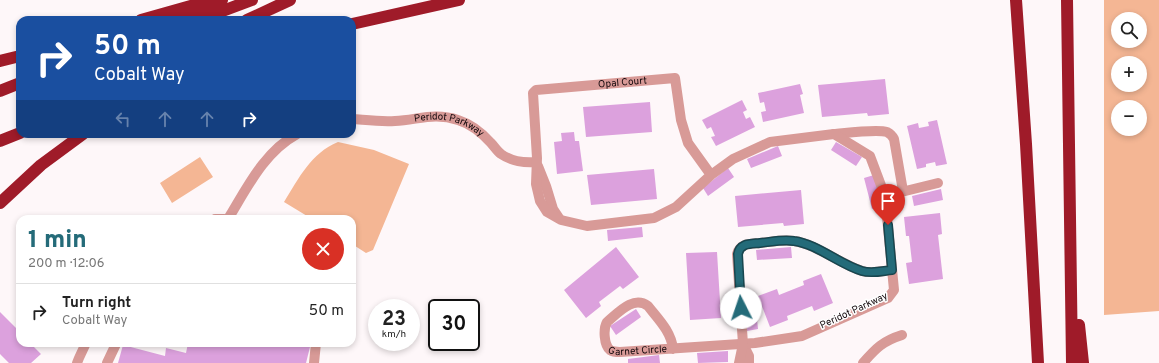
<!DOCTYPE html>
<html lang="en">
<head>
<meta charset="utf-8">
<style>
  :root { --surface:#fff; --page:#f2f2f2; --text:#222; --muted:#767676; --line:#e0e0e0; --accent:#246b79 }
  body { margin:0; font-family:Overpass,sans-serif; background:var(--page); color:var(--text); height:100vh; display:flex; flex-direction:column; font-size:15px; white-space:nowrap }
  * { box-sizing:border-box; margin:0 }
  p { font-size:13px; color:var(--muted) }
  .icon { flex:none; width:22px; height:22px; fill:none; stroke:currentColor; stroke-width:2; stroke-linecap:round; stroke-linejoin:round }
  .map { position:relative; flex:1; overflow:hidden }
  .panel { position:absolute; left:16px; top:215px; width:340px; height:132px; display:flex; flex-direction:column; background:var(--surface); border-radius:12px; box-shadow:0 2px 6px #0003 }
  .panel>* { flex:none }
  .banner { position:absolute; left:16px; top:16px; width:340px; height:122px; border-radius:12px; box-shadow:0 2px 6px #0003; background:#1a4fa0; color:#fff; overflow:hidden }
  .fabs { position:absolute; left:1111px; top:12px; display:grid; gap:8px }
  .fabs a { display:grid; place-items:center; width:36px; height:36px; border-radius:50%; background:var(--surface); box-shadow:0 2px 6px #0003; font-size:20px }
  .speed { position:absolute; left:368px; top:299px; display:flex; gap:8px; font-size:20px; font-weight:700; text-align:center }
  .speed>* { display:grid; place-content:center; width:52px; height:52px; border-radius:50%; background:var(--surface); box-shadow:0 2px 6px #0003; line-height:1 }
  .speed small { font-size:10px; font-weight:400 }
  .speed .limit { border:2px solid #111; border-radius:6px; background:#fff; color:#111 }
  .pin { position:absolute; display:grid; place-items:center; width:34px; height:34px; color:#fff; margin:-41px -17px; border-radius:50% 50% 50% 0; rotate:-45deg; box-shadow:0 0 4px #0007 }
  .pin .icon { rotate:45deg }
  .me { position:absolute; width:44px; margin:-22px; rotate:356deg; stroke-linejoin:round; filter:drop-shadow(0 0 3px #0008) }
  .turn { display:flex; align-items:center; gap:14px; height:84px; padding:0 12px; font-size:18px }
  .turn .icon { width:52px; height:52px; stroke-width:2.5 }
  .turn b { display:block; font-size:28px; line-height:34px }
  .lanes { display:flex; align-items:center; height:38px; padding:0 12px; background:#0003; justify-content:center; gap:20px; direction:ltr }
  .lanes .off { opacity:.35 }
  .round { display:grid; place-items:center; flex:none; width:42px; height:42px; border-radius:21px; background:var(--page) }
  .summary { display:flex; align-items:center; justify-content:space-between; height:68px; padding:0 12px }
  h1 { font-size:24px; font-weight:800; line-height:30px; color:var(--accent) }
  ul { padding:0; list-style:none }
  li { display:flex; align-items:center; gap:12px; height:56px; padding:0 12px; border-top:1px solid var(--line) }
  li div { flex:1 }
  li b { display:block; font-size:15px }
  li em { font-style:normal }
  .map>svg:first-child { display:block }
  .green { fill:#f4b694; fill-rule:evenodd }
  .building { fill:#dca1dd }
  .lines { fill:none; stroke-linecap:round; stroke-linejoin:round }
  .minor { stroke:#d89a97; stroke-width:10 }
  .highway { stroke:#9f1b29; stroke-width:12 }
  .route-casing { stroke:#17464f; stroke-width:10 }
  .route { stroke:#246b79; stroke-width:7 }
  .labels { text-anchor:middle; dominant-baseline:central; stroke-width:3; stroke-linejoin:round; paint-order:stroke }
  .street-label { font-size:10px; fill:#13080c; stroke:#fff }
</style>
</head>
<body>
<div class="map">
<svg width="1159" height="363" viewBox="0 0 1159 363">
  <rect width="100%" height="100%" fill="#fef7f9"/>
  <path class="green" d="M1104 0H1159V311L1104 315ZM1118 19H1140V41H1118ZM1118 63H1140V85H1118ZM1118 107H1140V129H1118Z
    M338 142 374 150 409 164 373 250 366 253 352 244V219H312L284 202C299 178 311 153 338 142Z
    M200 157 213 177 172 203 160 183Z"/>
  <path class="building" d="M885 79 889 114 868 116 867 113 822 117 818 85Z
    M800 84 803 94 800 95 804 113 763 122 761 112 766 111 764 102 760 103 758 93Z
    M742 100 747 110 743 112 746 119 750 117 755 127 716 146 711 137 715 136 711 127 707 129 702 120Z
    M650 102 652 132 586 137 583 107Z
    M937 120 947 164 936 166 935 162 926 164V167L917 169 907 126 918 123 919 128 929 126 928 122Z
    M574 132 575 141H579L583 171 557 174 554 142 562 141 561 133Z
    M836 142 862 157 856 166 831 150Z
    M778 146 782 156 751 168 747 159Z
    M728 168 734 177 708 196 703 188Z
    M654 169 657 199 591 205 587 175Z
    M874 175 882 207 872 209 864 178Z
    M941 189 943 200 914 206 912 196Z
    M801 190 804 224 784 226 783 223 738 227 735 196Z
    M940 213 942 234 938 235 943 279 909 284 906 263 912 262 909 236H906L904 217Z
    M642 227 643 237 608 241 607 230Z
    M616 247 639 277 623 289 620 286 599 302 601 306 586 318 564 290Z
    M791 247 792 258 757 260 756 250Z
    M717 252 721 318 690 320 686 253Z
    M821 274 833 303 814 311 812 306 787 316 788 320 770 327 758 296 777 289 779 295 804 285 803 281Z
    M745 299H755L758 329 747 331Z
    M636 309 641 317 616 335 610 326Z
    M0 312 20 332V343H30L41 354 31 363H9L0 354Z
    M188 343H311L306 363H118L123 345 165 356 166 348 186 353Z
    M728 351V362L698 363 697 353Z
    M659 355 660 363H628V359Z"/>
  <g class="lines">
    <g class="minor">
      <path id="s1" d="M352 119C366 120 380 122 395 121 418 120 434 112 458 120 471 124 482 133 491 143 494 146 497 151 501 154 511 161 525 163 536 162"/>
      <path d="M834 134C846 133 877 129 887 132 891 134 892 135 894 139L903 191"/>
      <path d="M538 166 546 186 553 209 559 218"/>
      <path d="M885 196 938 183"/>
      <path d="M215 219H224"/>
      <path d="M228 219C247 188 264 152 297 134"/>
      <path d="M743 344 749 356V363"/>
      <path id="s2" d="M673 349C671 331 658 319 648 306 633 295 618 313 607 322 603 329 604 345 610 350 613 352 617 352 620 352L755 343 802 336 888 298 894 290 885 196 870 156 834 134 770 142 733 159 711 175 676 207 654 218 587 226 561 220 547 212 540 201 536 184 537 158 533 93 536 90 675 78 681 120 688 143 711 175"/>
      <path d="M77 363 79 358 86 343"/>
      <path d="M107 363 116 344 117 343"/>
      <path d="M314 363 316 343"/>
      <path d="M739 363 743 344 737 254C740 243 750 244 760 243 771 242 783 239 794 241 816 244 840 264 862 271 872 274 882 271 892 270"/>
      <path d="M863 363C876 348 883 341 902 335"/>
    </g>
    <path class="highway" d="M1016 0 1026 144 1038 363
      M1067 0 1072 363
      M141 20 212 0
      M173 20 222 0
      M193 20 220 12 252 0
      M247 20 290 0
      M352 24 459 0
      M0 61 20 56
      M0 91 20 83
      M0 141 20 133
      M0 203 41 165 83 134
      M1079 325 1083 363"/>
  </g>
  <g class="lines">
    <g class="route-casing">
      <path id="route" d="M741 308 738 254C740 243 750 244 760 243 771 242 783 239 794 241 817 244 839 264 862 271 872 274 882 271 892 270L888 225"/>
    </g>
    <use href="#route" class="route"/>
  </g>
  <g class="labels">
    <g class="street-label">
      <text stroke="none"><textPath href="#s2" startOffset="1132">Opal Court</textPath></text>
      <text stroke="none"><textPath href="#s1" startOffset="99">Peridot Parkway</textPath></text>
      <text transform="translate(854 311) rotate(-25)">Peridot Parkway</text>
      <text stroke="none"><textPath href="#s2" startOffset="156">Garnet Circle</textPath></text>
    </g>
  </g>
</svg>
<div class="fabs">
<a><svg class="icon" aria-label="search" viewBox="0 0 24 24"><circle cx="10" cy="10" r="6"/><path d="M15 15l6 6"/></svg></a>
<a>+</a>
<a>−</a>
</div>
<div class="speed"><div>23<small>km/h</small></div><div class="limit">30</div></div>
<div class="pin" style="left:888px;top:225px;background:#d93025"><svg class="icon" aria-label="arrive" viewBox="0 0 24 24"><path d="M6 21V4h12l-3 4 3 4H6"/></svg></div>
<svg class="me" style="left:741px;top:308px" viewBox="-20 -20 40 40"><circle r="19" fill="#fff"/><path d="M0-13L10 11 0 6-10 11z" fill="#246b79"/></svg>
<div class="banner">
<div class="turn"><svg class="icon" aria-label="right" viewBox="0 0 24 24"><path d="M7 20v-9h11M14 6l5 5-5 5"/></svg><div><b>50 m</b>Cobalt Way</div></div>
<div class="lanes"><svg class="icon off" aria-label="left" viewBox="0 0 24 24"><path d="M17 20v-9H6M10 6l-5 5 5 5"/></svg><svg class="icon off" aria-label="ahead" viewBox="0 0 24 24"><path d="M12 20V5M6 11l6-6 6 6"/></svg><svg class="icon off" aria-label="ahead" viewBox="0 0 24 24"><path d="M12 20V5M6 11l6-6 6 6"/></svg><svg class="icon" aria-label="right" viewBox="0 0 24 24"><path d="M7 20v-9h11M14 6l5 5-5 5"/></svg></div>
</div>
<section class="panel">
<div class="summary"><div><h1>1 min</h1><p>200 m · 12:06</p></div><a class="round" style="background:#d93025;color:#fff"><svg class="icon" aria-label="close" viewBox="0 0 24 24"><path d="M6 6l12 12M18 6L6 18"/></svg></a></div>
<ul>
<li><svg class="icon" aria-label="right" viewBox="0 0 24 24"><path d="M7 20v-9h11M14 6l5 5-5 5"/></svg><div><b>Turn right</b><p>Cobalt Way</p></div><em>50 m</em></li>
</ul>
</section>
</div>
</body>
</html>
